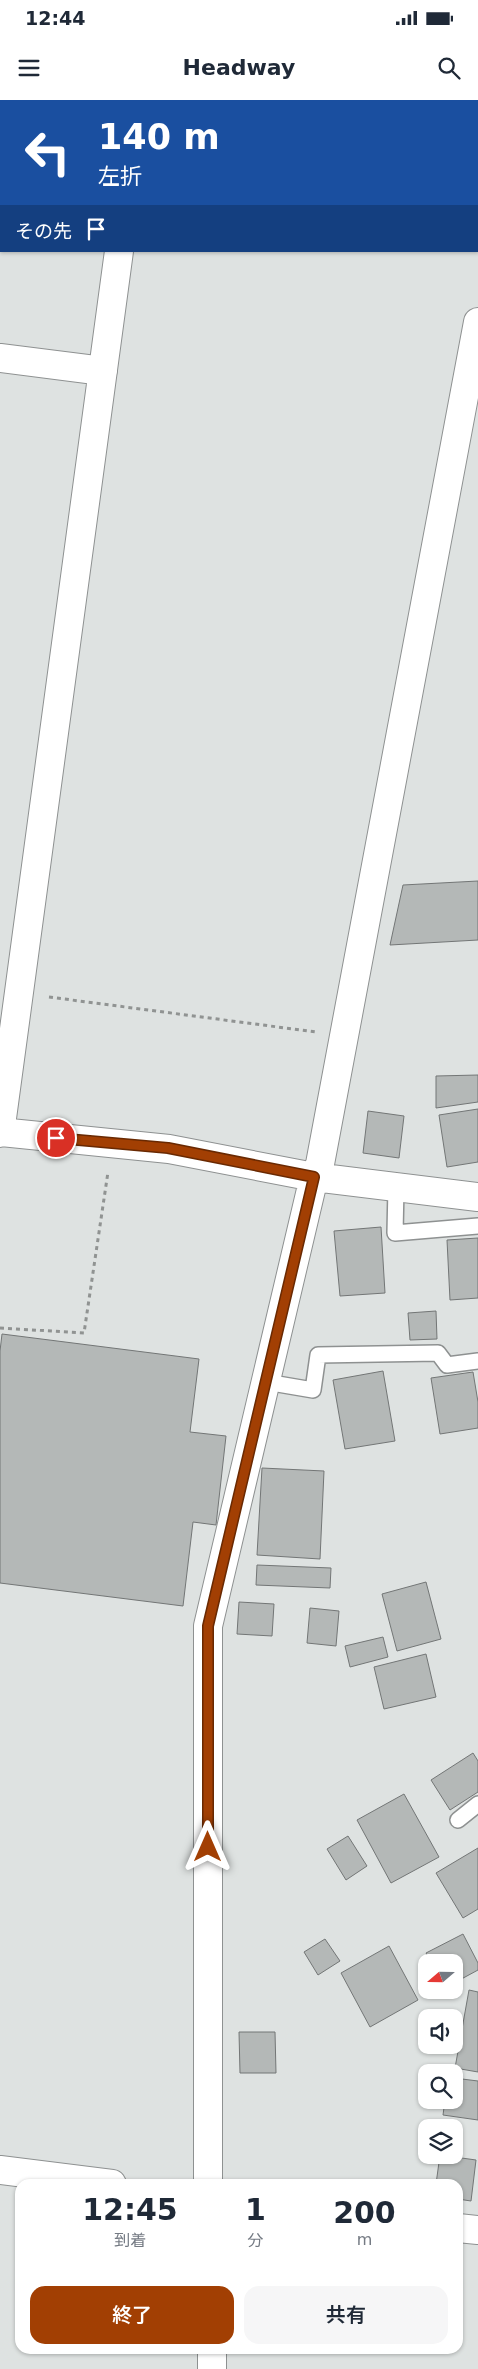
<!DOCTYPE html>
<html lang="ja">
<head>
<meta charset="utf-8">
<style>
  :root { --surface:#fff; --page:#f6f6f7; --text:#1f2937; --muted:#747a83; --accent:#a23f03 }
  body { margin:0; font-family:"DejaVu Sans","Noto Sans JP",sans-serif; background:var(--page); color:var(--text); height:100vh; display:flex; flex-direction:column; font-size:19px; white-space:nowrap }
  * { box-sizing:border-box; margin:0 }
  p { font-size:16px; color:var(--muted) }
  .icon { flex:none; width:28px; height:28px; fill:none; stroke:currentColor; stroke-width:2; stroke-linecap:round; stroke-linejoin:round }
  .map { position:relative; flex:1; overflow:hidden }
  .side { position:absolute; left:15px; top:2079px; width:448px; height:175px; display:flex; flex-direction:column; background:var(--surface); border-radius:15px; box-shadow:0 1px 4px #0004 }
  .side>* { flex:none }
  .banner { position:absolute; left:0px; top:0px; width:479px; height:152px; box-shadow:0 1px 4px #0004; background:#1a4fa0; color:#fff; overflow:hidden }
  .needle { width:32px; rotate:250deg }
  .controls { position:absolute; left:418px; top:1854px; display:grid; gap:10px }
  .controls a { display:grid; place-items:center; width:45px; height:45px; border-radius:10px; background:var(--surface); box-shadow:0 1px 4px #0004; font-size:25px }
  .pin { position:absolute; display:grid; place-items:center; width:42px; height:42px; color:#fff; margin:-21px; border:2px solid #fff; border-radius:50%; box-shadow:0 1px 5px #0007 }
  .me { position:absolute; width:55px; margin:-28px; rotate:0deg; stroke-linejoin:round; filter:drop-shadow(0 0 4px #0008) }
  .turn { display:flex; align-items:center; gap:18px; height:105px; padding:0 15px; font-size:22px }
  .turn .icon { width:65px; height:65px; stroke-width:2.5 }
  .turn b { display:block; font-size:35px; line-height:42px }
  .then { display:flex; align-items:center; height:48px; padding:0 15px; background:#0003; gap:10px; font-size:19px }
  .eta { display:flex; justify-content:space-evenly; align-items:center; height:85px; text-align:center }
  .eta b { font-size:30px; font-weight:600; line-height:35px }
  .cta { display:flex; gap:10px; margin-top:auto; padding:10px 15px }
  .cta a { flex:1; height:58px; border-radius:15px; background:var(--accent); color:#fff; font-size:20px; font-weight:600; line-height:58px; text-align:center }
  .cta a+a { background:var(--page); color:var(--text) }
  .status { display:flex; justify-content:space-between; align-items:center; height:35px; padding:0 25px; background:var(--surface); direction:ltr }
  .status svg { height:14px; fill:currentColor }
  header { display:flex; justify-content:space-between; align-items:center; height:65px; padding:0 15px; background:var(--surface); font-size:22px; font-weight:600 }
  .map>svg:first-child { display:block }
  .building { fill:#b4b8b7; stroke:#737676 }
  .lines { fill:none; stroke-linecap:round; stroke-linejoin:round }
  .lane-casing { stroke:#8e9191; stroke-width:18 }
  .street-casing { stroke:#8e9191; stroke-width:30 }
  .path { stroke:#909392; stroke-width:3; stroke-dasharray:4 4; stroke-linecap:butt }
  .lane { stroke:#fff; stroke-width:15 }
  .street { stroke:#fff; stroke-width:28 }
  .route-casing { stroke:#692902; stroke-width:12 }
  .route { stroke:#a23f03; stroke-width:9 }
</style>
</head>
<body>
<div class="status"><b>12:44</b><svg viewBox="0 0 49 12"><path d="M0 12V9h3v3zM5 12V6h3v6zM10 12V3h3v9zM15 12V0h3v12zM26 1h20v11H26zM47 4h2v5h-2z"/></svg></div>
<header><svg class="icon" aria-label="menu" viewBox="0 0 24 24"><path d="M4 6h16M4 12h16M4 18h16"/></svg>Headway<svg class="icon" aria-label="search" viewBox="0 0 24 24"><circle cx="10" cy="10" r="6"/><path d="M15 15l6 6"/></svg></header>
<div class="map">
<svg width="478" height="2269" viewBox="0 0 478 2269">
  <rect width="100%" height="100%" fill="#dee2e1"/>
  <path class="building" d="M385 0H418L385 1Z
    M478 781V840L390 845 403 785Z
    M478 975V1002L436 1008V976Z
    M478 1009V1062L447 1067 439 1015Z
    M368 1011 404 1016 399 1058 363 1053Z
    M381 1127 385 1193 340 1196 334 1131Z
    M478 1138V1198L450 1200 447 1140Z
    M436 1211 437 1239 410 1240 408 1213Z
    M2 1234 199 1259 190 1332 226 1336 216 1425 193 1422 183 1506 0 1483V1251Z
    M383 1271 395 1341 345 1349 333 1280Z
    M473 1272 478 1302V1328L440 1334 431 1278Z
    M262 1368 324 1371 320 1459 257 1455Z
    M257 1465 331 1468 330 1488 256 1485Z
    M426 1482 441 1539 397 1551 382 1494Z
    M239 1502 274 1504 272 1536 237 1534Z
    M310 1508 339 1511 336 1546 307 1543Z
    M383 1537 388 1557 350 1567 345 1546Z
    M426 1554 436 1597 384 1609 374 1567Z
    M473 1653 478 1661V1692L450 1710 431 1680Z
    M404 1694 439 1757 391 1783 357 1720Z
    M348 1736 367 1766 346 1780 327 1749Z
    M478 1748V1809L463 1818 436 1773Z
    M463 1834 478 1863V1870L454 1883V1862H431L426 1853Z
    M325 1839 340 1861 318 1875 304 1852Z
    M389 1846 418 1900 370 1927 341 1873Z
    M469 1890 478 1892V1972L455 1968Z
    M239 1932H275L276 1973H240Z
    M454 1978 478 1981V2020L443 2015 445 2000H454Z
    M440 2055 476 2060 471 2101 458 2099V2084H436Z"/>
  <g class="lines">
    <g class="lane-casing">
      <path id="lane" d="M396 1087 395 1133 478 1126
        M266 1282 313 1290 318 1255 438 1253 447 1265 478 1261
        M458 1720 478 1704"/>
    </g>
    <g class="street-casing">
      <path id="street" d="M139 1 140 0
        M0 258 103 271
        M0 1032 169 1049 314 1077 478 1097
        M0 1033 119 151
        M0 2070 112 2084
        M208 2084V1526L314 1077 320 1064 478 222
        M458 2128 478 2130
        M212 2249V2269"/>
    </g>
    <path class="path" d="M49 897 316 932
      M0 1228 84 1233 108 1072"/>
    <use href="#lane" class="lane"/>
    <use href="#street" class="street"/>
  </g>
  <g class="lines">
    <g class="route-casing">
      <path id="route" d="M56 1038 168 1048 314 1077 208 1526V1747"/>
    </g>
    <use href="#route" class="route"/>
  </g>
</svg>
<div class="controls">
<a><svg class="needle" viewBox="-14 -14 28 28"><path d="M0-13l5 13h-10z" fill="#e53935"/><path d="M0 13l5-13h-10z" fill="#747a83"/></svg></a>
<a><svg class="icon" aria-label="sound" viewBox="0 0 24 24"><path d="M4 9h4l5-4v14l-5-4H4zM17 9q2 3 0 6"/></svg></a>
<a><svg class="icon" aria-label="search" viewBox="0 0 24 24"><circle cx="10" cy="10" r="6"/><path d="M15 15l6 6"/></svg></a>
<a><svg class="icon" aria-label="layers" viewBox="0 0 24 24"><path d="M12 4l9 5-9 5-9-5zM3 14l9 5 9-5"/></svg></a>
</div>
<div class="pin" style="left:56px;top:1038px;background:#d93025"><svg class="icon" aria-label="arrive" viewBox="0 0 24 24"><path d="M6 21V4h12l-3 4 3 4H6"/></svg></div>
<svg class="me" style="left:208px;top:1747px" viewBox="-20 -20 40 40"><path d="M0-17L14 15 0 8-14 15z" fill="#a23f03" stroke="#fff" stroke-width="4"/></svg>
<div class="banner">
<div class="turn"><svg class="icon" aria-label="left" viewBox="0 0 24 24"><path d="M17 20v-9H6M10 6l-5 5 5 5"/></svg><div><b>140 m</b>左折</div></div>
<div class="then">その先<svg class="icon" aria-label="arrive" viewBox="0 0 24 24"><path d="M6 21V4h12l-3 4 3 4H6"/></svg></div>
</div>
<section class="side">
<div class="eta">
<div><b>12:45</b><p>到着</p></div>
<div><b>1</b><p>分</p></div>
<div><b>200</b><p>m</p></div>
</div>
<div class="cta"><a>終了</a><a>共有</a></div>
</section>
</div>
</body>
</html>
